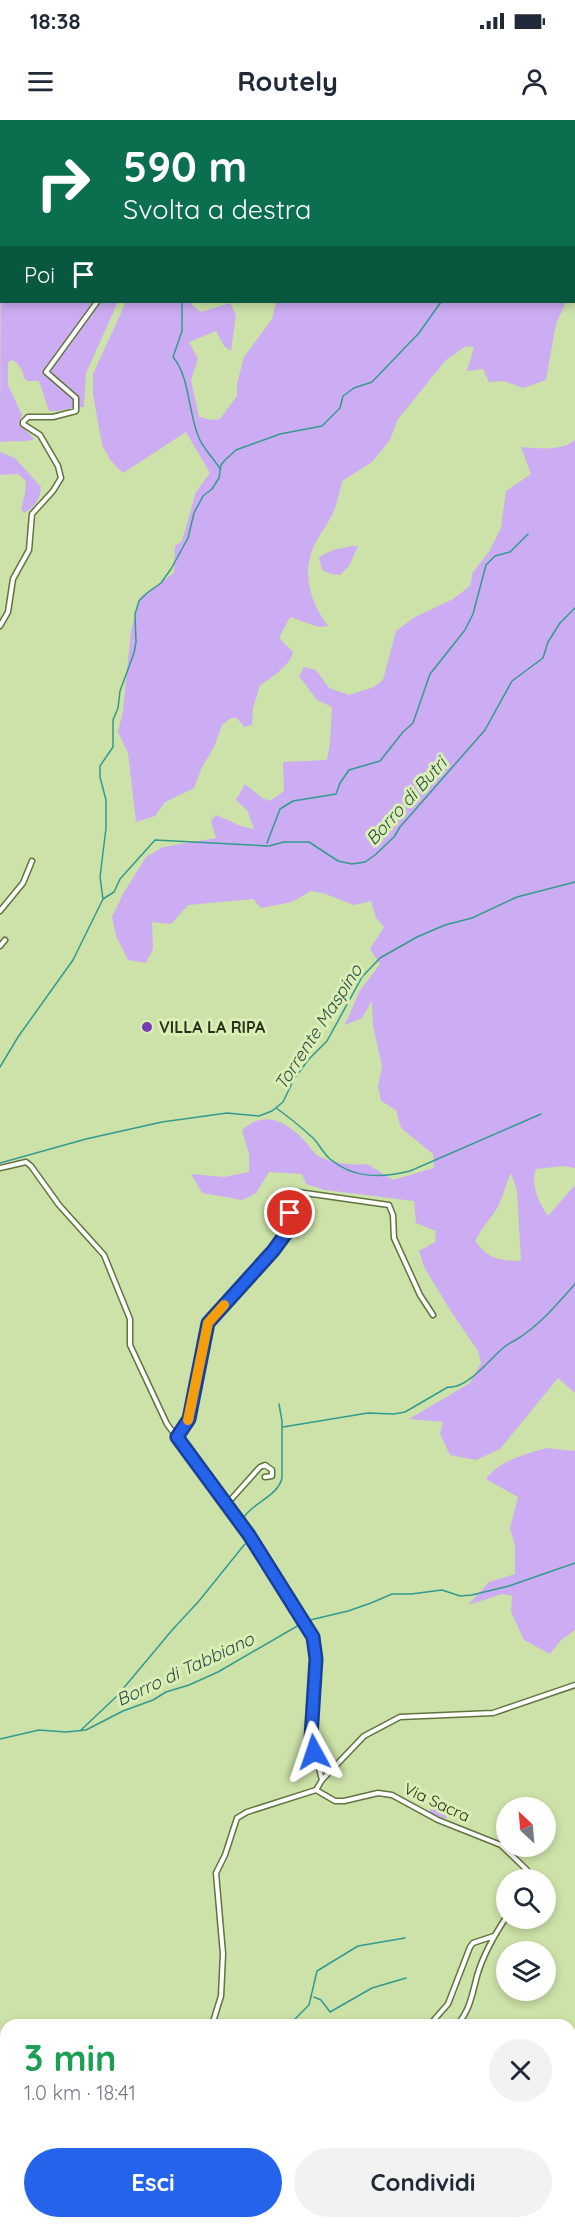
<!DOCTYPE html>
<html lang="it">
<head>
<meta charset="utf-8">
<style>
  :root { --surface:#fff; --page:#f2f2f3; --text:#1f2937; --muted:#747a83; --accent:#2563eb }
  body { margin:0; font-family:Quicksand,sans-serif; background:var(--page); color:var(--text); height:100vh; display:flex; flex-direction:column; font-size:22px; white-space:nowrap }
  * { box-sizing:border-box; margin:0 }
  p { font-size:20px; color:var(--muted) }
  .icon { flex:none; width:33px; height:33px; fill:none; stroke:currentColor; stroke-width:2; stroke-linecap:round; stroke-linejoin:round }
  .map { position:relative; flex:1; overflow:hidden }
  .side { position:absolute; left:0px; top:1899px; width:576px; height:210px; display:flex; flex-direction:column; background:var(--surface); border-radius:18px 18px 0 0; box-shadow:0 3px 9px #0003 }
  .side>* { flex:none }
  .top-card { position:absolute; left:0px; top:0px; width:576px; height:183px; box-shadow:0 3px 9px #0003; background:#0b6e4f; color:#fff; overflow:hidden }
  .needle { width:39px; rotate:334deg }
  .buttons { position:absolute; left:496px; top:1677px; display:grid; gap:12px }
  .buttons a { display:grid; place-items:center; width:60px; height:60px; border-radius:50%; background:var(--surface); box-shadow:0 3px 9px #0003; font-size:30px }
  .pin { position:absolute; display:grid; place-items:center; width:51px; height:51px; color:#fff; margin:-26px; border:3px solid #fff; border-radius:50%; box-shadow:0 2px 6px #0007 }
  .me { position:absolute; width:66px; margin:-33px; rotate:355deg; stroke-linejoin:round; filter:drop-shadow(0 0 4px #0008) }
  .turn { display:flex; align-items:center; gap:21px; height:126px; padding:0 24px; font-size:27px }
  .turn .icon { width:78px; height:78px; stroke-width:2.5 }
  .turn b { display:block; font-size:42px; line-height:51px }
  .then { display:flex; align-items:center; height:57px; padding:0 24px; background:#0003; gap:12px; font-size:22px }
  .round { display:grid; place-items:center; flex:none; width:63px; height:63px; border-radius:32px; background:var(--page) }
  .overview { display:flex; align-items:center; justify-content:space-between; height:102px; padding:0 24px }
  h1 { font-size:36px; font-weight:700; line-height:45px; color:#1e9e55 }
  .action { display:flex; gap:12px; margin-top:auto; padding:12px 24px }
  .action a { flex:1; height:69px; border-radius:36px; background:var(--accent); color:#fff; font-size:24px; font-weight:700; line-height:69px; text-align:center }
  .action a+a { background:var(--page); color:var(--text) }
  .status { display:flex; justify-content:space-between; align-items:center; height:42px; padding:0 30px; background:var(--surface); direction:ltr }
  .status svg { height:16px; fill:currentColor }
  header { display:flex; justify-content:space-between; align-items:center; height:78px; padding:0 24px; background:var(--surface); font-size:27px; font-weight:700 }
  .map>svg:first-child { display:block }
  .green { fill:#ccacf3; fill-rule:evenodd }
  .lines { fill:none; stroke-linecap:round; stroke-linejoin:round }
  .stream { stroke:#349a8f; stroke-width:1.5 }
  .minor-casing { stroke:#61743f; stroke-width:7 }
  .minor { stroke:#fff; stroke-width:4 }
  .route-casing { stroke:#184099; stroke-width:15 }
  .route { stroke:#2563eb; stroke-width:10 }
  .slow { stroke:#f59e0b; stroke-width:10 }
  .poi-dot { fill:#793bb0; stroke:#d9efb5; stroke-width:2 }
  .labels { text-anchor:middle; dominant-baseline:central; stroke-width:6; stroke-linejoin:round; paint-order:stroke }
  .poi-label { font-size:16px; font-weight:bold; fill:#2a321b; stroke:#d9efb5; text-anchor:start }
  .street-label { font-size:16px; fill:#2a321b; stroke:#d9efb5 }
  .water-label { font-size:18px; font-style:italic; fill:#304e4a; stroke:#d9efb5 }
</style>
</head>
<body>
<div class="status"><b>18:38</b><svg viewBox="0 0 49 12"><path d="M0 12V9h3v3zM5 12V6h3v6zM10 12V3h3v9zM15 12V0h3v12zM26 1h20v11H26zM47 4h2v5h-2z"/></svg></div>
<header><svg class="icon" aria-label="menu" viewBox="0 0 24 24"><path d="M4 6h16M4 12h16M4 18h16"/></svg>Routely<svg class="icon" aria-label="person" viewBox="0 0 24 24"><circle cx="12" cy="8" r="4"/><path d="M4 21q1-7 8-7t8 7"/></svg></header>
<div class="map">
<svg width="575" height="2109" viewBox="0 0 575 2109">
  <rect width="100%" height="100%" fill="#cce2a8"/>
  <path class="green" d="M6 0H217L5 1Z
    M269 0H431L269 2Z
    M446 0H575V174L574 2Z
    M1 95 2 182H118L86 253 84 287C71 287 61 292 49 291L39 261H28L24 258C23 250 19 245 13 240L8 242V265L22 295 19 303 34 319C26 323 10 320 0 322Z
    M126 182H191L192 185 201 192 230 183 236 195 231 231 224 226 216 211 189 222 198 239 191 260 199 297 212 300 220 299 237 276V264L244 237 272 199 276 182H566L556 204 546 260 523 268 504 261 489 262 483 249 467 251 474 227 466 226 446 240 398 299 390 320 372 342 342 361C340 370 338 379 335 388 331 399 323 410 317 420 300 450 309 480 328 506L319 507 290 497 279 518 293 532C291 544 271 559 260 565L253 588 252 605 244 607 237 598H231L222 605 214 627 202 647 194 668 165 682 155 696 136 702 128 633 118 612 123 591 131 511 139 478 174 453 175 426 182 421 196 372 210 353 186 312 123 353 111 341 102 325 93 274V254Z
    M575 320V1048L564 1046 536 1049C530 1064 539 1083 548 1096L575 1065V1273L558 1258 500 1329 476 1340 450 1335 440 1314 443 1302 409 1299 470 1263 481 1243 478 1231 452 1193 424 1147 419 1131 435 1122 436 1111 416 1103 414 1081 325 1070 306 1064 302 1054 269 1052 256 1073 242 1080 202 1073 191 1054 224 1057 249 1052V1034L242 1010C264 990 285 1001 304 1020 308 1025 314 1034 320 1037 333 1043 354 1046 367 1044L393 1060 434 1048 433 1034 401 1008 396 990 381 981 378 967 382 946 373 906 372 881 362 898 345 905 359 872 380 844 370 829 384 807 376 798 371 781 354 785 323 773 311 771 292 782 261 788 253 779 188 785 171 804 152 802 153 829 146 843 128 840 116 816 112 797 123 774 146 737 163 727 216 718 211 701 216 695 241 706 254 709 247 690 236 680 245 664 262 678 270 681 284 671 283 642 327 640 330 623 332 587 317 580 299 556 304 547 316 550 329 568 349 575 374 567 383 560 396 511 415 497 453 479 470 466 473 452 489 432 501 408 506 371 531 354 521 327C539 328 560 332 575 320ZM511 1053 517 1070 521 1141C498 1140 490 1140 475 1121 482 1108 486 1104 494 1093 502 1082 505 1066 511 1053Z
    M0 332 15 338 41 367C40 379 35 387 24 393L21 389 25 373 26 361 18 354 0 355Z
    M352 426H358L349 446 340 455 331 454 322 450 319 437 333 430Z
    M546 1328 575 1331V1510L561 1520 550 1534 524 1520 511 1492 512 1476 502 1474 468 1485 489 1462 515 1454V1426L510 1408 518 1377 486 1359C500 1340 524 1335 546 1328Z
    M433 1682 450 1688 446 1699 429 1693Z"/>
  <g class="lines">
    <path class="stream" d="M495 2V0
      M574 28H575
      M182 182V211L173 237C190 257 188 293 199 318 204 330 214 338 220 349
      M267 723 280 689 293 681 336 674 340 663 349 650 380 641 403 612 413 603 430 554 465 510 473 494 486 445 495 436 510 432 528 414
      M103 779 114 772 120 759 155 720 269 726 284 722H309L338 741 352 744 365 742 375 735 394 717 400 707 485 610 512 561 543 538 548 522 560 503 575 488
      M0 947 18 917 73 840 103 779 100 757 106 708V680L100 657V646L113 627V600L118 588 120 571 134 533 136 522 135 494 139 481 147 473 161 463 171 449 188 418 194 393 203 376 212 369 219 358 221 345 225 340 236 330 280 314 322 306 340 288 343 276 354 268 372 262 419 213 441 182
      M276 988C289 997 301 1007 313 1018 319 1024 323 1033 330 1039 354 1059 381 1058 410 1051L541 994
      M0 1043 86 1019 162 1002 227 993 259 996 272 991 283 982 294 959 309 939 327 921 362 857 380 838 417 817 445 805 472 798 517 777 575 762
      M283 1307 368 1293 394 1294 405 1292 448 1267C466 1270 490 1239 503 1228 510 1222 519 1219 526 1213 545 1199 560 1181 575 1164
      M81 1610 117 1576 173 1509 199 1481 244 1425 254 1418 244 1397C254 1382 278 1376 282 1358V1301L279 1284
      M0 1619 39 1610 66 1612 86 1610 123 1591 153 1580 166 1572 189 1565 218 1552 306 1501 348 1491 371 1483 392 1474H411L442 1470 460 1476 472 1475 509 1466 575 1443
      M314 1877 321 1880 330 1892 372 1868 406 1858
      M289 1905 309 1885 317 1851 358 1826 405 1818
      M570 1923 575 1920
      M0 1959 6 1958
      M570 1993H575
      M195 2103 208 2109
      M296 2109 312 2103"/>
    <g class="minor-casing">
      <path id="minor" d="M452 2 454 0
        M0 506 8 492 13 459 29 430 32 394 53 371 61 358 58 346 40 315 23 304V302L28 297H53L76 291V278L46 252 97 182
        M0 791 23 763 32 741
        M0 826 5 820
        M0 1048 26 1042 31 1046 59 1085 104 1135 130 1199V1225L167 1304 249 1415 313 1517 316 1539 311 1617 322 1660
        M177 1317 189 1299 208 1203 273 1131 287 1111 292 1075 298 1072 389 1085 393 1095 394 1118 420 1175 433 1195
        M226 1385 260 1347 265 1345 272 1350V1356L265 1357
        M316 1670 322 1660 364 1616 400 1597 493 1593 575 1565
        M316 1670 335 1681H344L378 1673 392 1675 438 1700 501 1725 527 1750 532 1760
        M212 1905 221 1876 223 1834 216 1753 225 1735 237 1698 247 1692 316 1670
        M434 1905 433 1901 448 1884 470 1827 473 1823 494 1816
        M457 1905C470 1890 472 1875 477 1856 483 1835 495 1814 507 1796
        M570 1970H575
        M35 2109 40 2103
        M408 2109 409 2103"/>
    </g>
    <use href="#minor" class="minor"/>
  </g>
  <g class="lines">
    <g class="route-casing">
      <path id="route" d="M290 1093 287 1112 273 1131 208 1203 189 1299 177 1317 249 1415 313 1517 316 1539 311 1617 314 1632"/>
    </g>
    <use href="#route" class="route"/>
    <path class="slow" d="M188 1300 208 1203 224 1185"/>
  </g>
  <circle class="poi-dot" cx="147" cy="907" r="6"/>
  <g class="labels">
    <g class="poi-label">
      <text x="159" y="907">VILLA LA RIPA</text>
    </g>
    <g class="street-label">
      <text transform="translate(437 1682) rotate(25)">Via Sacra</text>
    </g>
    <g class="water-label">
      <text transform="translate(406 681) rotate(-48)">Borro di Butri</text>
      <text transform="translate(318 907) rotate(-57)">Torrente Maspino</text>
      <text transform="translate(185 1549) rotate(-25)">Borro di Tabbiano</text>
    </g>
  </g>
</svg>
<div class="buttons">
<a><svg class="needle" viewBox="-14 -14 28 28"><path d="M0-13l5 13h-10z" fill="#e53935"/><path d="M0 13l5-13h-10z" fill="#747a83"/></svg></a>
<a><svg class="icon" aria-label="search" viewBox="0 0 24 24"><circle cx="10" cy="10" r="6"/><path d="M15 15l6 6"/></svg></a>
<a><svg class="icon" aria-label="layers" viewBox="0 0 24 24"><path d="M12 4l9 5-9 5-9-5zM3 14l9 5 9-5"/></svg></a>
</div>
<div class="pin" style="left:290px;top:1093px;background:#d93025"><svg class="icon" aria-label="arrive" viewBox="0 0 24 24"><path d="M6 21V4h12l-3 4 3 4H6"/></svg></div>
<svg class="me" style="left:314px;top:1632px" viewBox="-20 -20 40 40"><path d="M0-17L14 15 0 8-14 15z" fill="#2563eb" stroke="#fff" stroke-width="4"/></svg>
<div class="top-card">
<div class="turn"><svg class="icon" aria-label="right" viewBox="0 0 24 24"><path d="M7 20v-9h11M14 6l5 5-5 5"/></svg><div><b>590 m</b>Svolta a destra</div></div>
<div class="then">Poi<svg class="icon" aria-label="arrive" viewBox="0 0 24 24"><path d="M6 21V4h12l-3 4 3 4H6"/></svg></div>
</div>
<section class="side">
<div class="overview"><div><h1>3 min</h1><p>1.0 km · 18:41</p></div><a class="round"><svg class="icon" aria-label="close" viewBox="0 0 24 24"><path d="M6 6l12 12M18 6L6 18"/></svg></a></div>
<div class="action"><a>Esci</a><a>Condividi</a></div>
</section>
</div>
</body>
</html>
